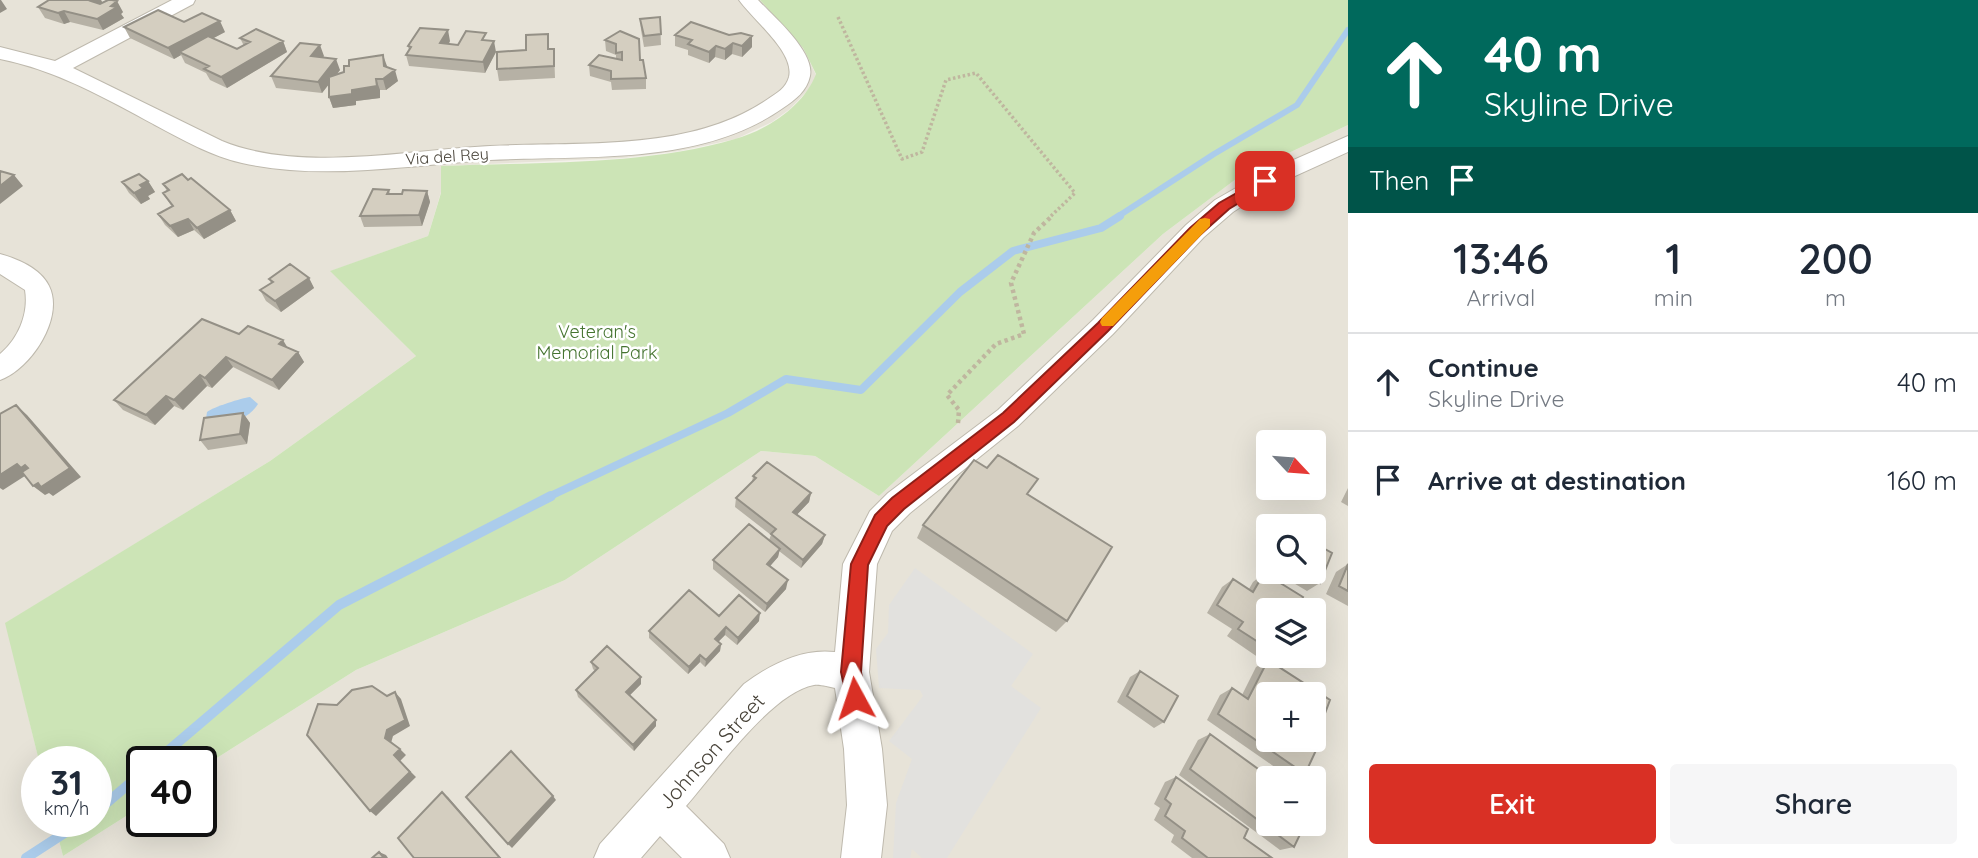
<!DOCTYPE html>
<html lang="en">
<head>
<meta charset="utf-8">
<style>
  :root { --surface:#fff; --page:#f6f6f7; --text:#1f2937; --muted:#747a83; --line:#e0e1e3; --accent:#d93025 }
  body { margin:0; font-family:Quicksand,sans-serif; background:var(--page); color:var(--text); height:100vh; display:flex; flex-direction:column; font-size:26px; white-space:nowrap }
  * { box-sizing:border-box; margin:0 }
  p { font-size:23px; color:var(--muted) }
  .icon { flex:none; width:38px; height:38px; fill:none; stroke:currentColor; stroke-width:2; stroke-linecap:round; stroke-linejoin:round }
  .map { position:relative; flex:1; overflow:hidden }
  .details { display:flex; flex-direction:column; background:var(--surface); width:630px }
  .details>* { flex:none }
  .banner { background:#00695c; color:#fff; overflow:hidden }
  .needle { width:46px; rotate:116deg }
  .buttons { position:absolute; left:1256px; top:430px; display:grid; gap:14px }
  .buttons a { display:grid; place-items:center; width:70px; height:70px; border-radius:7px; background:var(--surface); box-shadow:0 7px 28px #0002; font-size:35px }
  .speed { position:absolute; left:21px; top:746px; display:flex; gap:14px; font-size:35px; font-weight:700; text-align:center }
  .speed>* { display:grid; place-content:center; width:91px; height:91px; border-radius:50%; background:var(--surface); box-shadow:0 7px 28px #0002; line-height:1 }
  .speed small { font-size:18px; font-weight:400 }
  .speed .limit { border:4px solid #111; border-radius:10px; background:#fff; color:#111 }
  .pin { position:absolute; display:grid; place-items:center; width:60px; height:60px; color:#fff; margin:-30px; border-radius:14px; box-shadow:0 4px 10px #0006 }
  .me { position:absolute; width:77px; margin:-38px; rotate:355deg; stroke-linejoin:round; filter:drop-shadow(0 0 5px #0008) }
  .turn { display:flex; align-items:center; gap:24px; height:147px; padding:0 21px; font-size:32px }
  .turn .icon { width:91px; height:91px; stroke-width:2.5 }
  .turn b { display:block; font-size:49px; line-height:60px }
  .then { display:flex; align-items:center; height:66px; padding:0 21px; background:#0003; gap:14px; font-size:26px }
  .eta { display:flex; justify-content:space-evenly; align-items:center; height:119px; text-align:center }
  .eta b { font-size:42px; font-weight:600; line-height:49px }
  .cta { display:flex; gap:14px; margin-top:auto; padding:14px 21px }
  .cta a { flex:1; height:80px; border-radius:7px; background:var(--accent); color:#fff; font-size:28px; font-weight:600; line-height:80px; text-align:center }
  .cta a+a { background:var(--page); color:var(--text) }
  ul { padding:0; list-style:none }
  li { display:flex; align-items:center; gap:21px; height:98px; padding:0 21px; border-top:2px solid var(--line) }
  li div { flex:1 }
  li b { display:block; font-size:26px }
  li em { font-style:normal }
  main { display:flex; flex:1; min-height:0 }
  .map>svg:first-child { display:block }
  .residential { fill:#e7e3d8; fill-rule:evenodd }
  .green { fill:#cce4b6 }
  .parking { fill:#e2e1de }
  .water { fill:#abcceb }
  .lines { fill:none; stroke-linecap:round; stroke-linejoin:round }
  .stream-far2 { stroke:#abcceb; stroke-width:6 }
  .stream-far1 { stroke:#abcceb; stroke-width:8 }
  .stream { stroke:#abcceb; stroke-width:10 }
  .minor-casing { stroke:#beb9ad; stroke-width:2 }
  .path-far1 { stroke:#bfb69f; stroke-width:3.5; stroke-dasharray:2.5 2.5; stroke-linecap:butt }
  .path { stroke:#bfb69f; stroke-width:4.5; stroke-dasharray:3.5 3.5; stroke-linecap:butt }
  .minor { fill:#fff; fill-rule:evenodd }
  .wall { fill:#b6b1a5 }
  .shaded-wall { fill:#949086 }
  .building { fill:#d4cec0; stroke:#949086; stroke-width:2; fill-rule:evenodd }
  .route { fill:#d93025; stroke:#8d1f18; stroke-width:2 }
  .slow { fill:#f59e0b }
  .labels { text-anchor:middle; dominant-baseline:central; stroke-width:5; stroke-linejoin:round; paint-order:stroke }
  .far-street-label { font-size:16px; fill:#474238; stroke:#fff }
  .park-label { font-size:18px; fill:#457430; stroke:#fff }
  .near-street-label { font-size:21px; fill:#474238; stroke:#fff }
</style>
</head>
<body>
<main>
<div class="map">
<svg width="1348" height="858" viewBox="0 0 1348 858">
  <rect width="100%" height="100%" fill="#f3f1ea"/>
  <path class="residential" d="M0 0H760L803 48 816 75 812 86 790 109 772 122 736 139 679 151 622 158 442 166 441 192 428 236 331 271 416 356 270 461 6 623 39 761H37V821H54L63 856 142 806V821H201V768L356 670 565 580 761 451 815 456 879 496 1163 234 1240 176 1348 125V858H0ZM1269 443H1314V488H1269ZM1269 527H1314V572H1269ZM1269 611H1314V656H1269ZM1269 695H1314V740H1269ZM1269 779H1314V824H1269Z"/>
  <path class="green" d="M760 0H1348V125L1240 176 1163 234 879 496 815 456 761 451 565 580 356 670 201 768V761H142V806L63 856 54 821H96V761H39L5 623 270 461 416 356 330 271 428 236 441 193V166C536 162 643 166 735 139 767 130 804 106 816 74L803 48Z"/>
  <path class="parking" d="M915 568 1033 654 1011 686 1041 708 947 858H922L912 849 910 858H893L896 803 912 759 889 741 923 696 920 690 879 688 876 649 888 633 889 605Z"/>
  <path class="water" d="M250 397 258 404C247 422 224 424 206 419L207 412C213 407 242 398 250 397Z"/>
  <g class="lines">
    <path class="stream-far2" d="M1117 217 1214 154 1297 105 1348 30"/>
    <path class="stream-far1" d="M548 497 728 413 786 379 861 390 960 292 1013 251 1101 228 1120 216"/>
    <path class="stream" d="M156 761 339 605 551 496
      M96 812 142 773
      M26 858 83 821"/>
    <g class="minor-casing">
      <path id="minor" d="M172 0H195L193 4 73 68 222 141C300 173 407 150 490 146 580 141 689 153 768 99 777 93 786 88 789 77 795 52 753 20 739 0H758C774 17 815 52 810 76 807 91 795 100 783 108 701 166 586 155 490 160 408 165 324 181 242 163 211 156 183 140 155 125 105 98 56 70 0 59V47L55 61Z
        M1348 136V152L1273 186 1233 212 1204 237 1113 334 1018 426 910 513 892 531 877 564 869 672 882 749 887 805 881 858H841L847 805 844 749 835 688C829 687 820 684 814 685 772 692 715 773 686 806L724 844 730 858H682L660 836 641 858H594L600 844 744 684C771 664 802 648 835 652L843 564 870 511 888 493 998 410 1093 320 1186 225 1215 200 1257 176Z
        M0 254C18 259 41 269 49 286 65 318 30 370 0 380V354C18 339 29 314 25 290L0 274Z"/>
    </g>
    <path class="path-far1" d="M838 17 902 159 922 152 946 80 976 73 1075 193 1050 217"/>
    <path class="path" d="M958 423 959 410 947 395 996 344 1024 334 1011 283 1034 233 1052 216"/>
    <use href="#minor" class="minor"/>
  </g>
  <path class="wall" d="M49 0H101L102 3 123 12 121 14 124 18 103 30 70 22 64 24 45 18 38 7Z
    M660 17 661 45 644 47 641 30 640 19Z
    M184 22 225 32 213 38 237 49 244 46 240 38 283 41 287 52 227 88 210 80 206 73 185 63 181 55 174 59 130 38 124 27Z
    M620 31 640 60 646 78V89L612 90 611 82 590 76 589 65 616 58V55L606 51 605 40Z
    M675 35H729L752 36V47L742 57 732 54 725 60 715 57 709 63 688 55V50L675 46Z
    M487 40 496 52 485 73 409 66 406 55 409 50 408 46 450 41 449 44 458 45Z
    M550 49H554L555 78 499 81 497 69Z
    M324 56 323 57 340 70 337 74 387 67 398 81 386 90H380V98L356 101V105L333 108 329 97V84L322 93 276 88 271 76Z
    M188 180 230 210 236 221 204 239 194 230 178 237 165 225 158 214 172 207 163 193 167 191 163 184Z
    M148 181 155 192 148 196 150 199 141 204 129 193 122 182Z
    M389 190 390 194H402L427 191 430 202 422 226 364 227 360 216Z
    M309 278 314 288 281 312 266 301 260 290 271 283 269 279Z
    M239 334 287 347 298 352 304 362 279 390 233 367 212 388 207 386 183 410 174 406 155 425 123 410 114 400Z
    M243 413 250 423 247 444 208 450 200 440Z
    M753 476 811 493 809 502 797 514 825 535 822 544 801 568 779 551 778 557 770 566 786 589 765 612 713 569V560L769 540 771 535 735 507 736 498 752 482Z
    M1348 488V506L1341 502Z
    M1027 494 1067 621 1056 632 917 538 923 525Z
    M1269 537V569L1257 562Z
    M1348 564V606L1326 594 1336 572Z
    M1275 572H1314L1320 583 1307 591Z
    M1264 573 1269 611V656H1286L1285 659 1276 664 1314 743 1305 774 1292 779 1207 720 1220 695 1232 688 1242 695 1256 667 1265 662 1227 636 1232 629 1207 613 1222 587 1233 579 1249 589 1253 582Z
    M719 616 759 621 737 645 725 635 718 642 721 644 720 651 705 667 700 662 688 674 649 638V631Z
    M591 662 641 684 630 695 656 726 634 751 578 697 576 690 595 671 593 669Z
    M1140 671 1164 722 1154 728 1117 702 1130 677Z
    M1210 734 1294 847 1280 850 1179 775 1198 740Z
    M1176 777 1244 838 1272 858H1192L1171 842 1174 835 1154 820 1160 808 1154 804 1165 782Z"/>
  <path class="shaded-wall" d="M0 0H1L7 9 0 13Z
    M93 0H101L105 7 91 1Z
    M117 1 123 12 121 14 124 18 103 30 97 19Z
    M64 11 70 22 64 24 58 13Z
    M220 21 225 32 184 54 179 52 181 55 174 59 168 48Z
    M448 30 450 41 442 54 440 43Z
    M752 36V47L742 57V46Z
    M283 41 287 52 227 88 221 77Z
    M494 41 496 52 485 73 483 62Z
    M733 43 732 54 725 60V49Z
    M320 45 324 56 316 67 311 56Z
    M716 46 715 57 709 63V52Z
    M383 55 387 66V76L395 70 398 81 386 90 383 79Z
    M336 59 340 70 322 93 318 82Z
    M376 79 380 90V98L356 101V105L333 108 329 97 352 90Z
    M14 175 23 186 0 204V186Z
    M148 181 155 192 148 196 150 199 141 204 134 193 140 185Z
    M427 191 430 202 422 226 419 215Z
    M230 210 236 221 204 239 197 228Z
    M188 219 194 230 178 237 170 226Z
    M309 278 314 288 281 312 275 301Z
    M283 340 289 350 279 344Z
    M298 352 304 362 279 390 272 380Z
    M226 357 233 367 212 388 205 378Z
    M200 375 207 386 183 410 174 400Z
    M166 396 174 406 155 425 146 415Z
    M16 405 27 415 81 477 53 496 49 493 45 495 33 486Z
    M243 413 250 423 247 444 240 434Z
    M17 464 25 465 37 474H28L3 490 0 488V475Z
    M811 493 809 502 791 521 793 512Z
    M825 535 822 544 801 568 803 560Z
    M780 549 778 557 765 572 767 564Z
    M788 580 786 589 765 612 767 604Z
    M760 613 759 621 737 645 738 638Z
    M726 627 725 635 714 646 715 639Z
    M721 644 720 651 705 667 706 660Z
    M700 655V662L688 674 689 667Z
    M641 677V684L627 698 626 692Z
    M395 692 401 699 410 726 393 736 391 743 385 738Z
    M656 720V726L634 751 633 745Z
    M400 749 406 755 400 761 416 777 376 816 370 811 394 755Z
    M442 792 448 797 501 858H500Z
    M553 796 556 800 512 848 508 844Z
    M379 852 386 855 388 858H384Z"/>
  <path class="building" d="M49 0H93L91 1 100 4 108 0H112L117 1 111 6 117 7 97 19 64 11 58 13 38 7Z
    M158 10 184 22 202 13 220 21 168 48 124 27Z
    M660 17 661 34 644 36 640 19Z
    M691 22 729 35 741 33 752 36 742 46 733 43 725 49 716 46 709 52 688 44 692 40 675 35Z
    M420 28 448 30 440 43 458 45 466 31 486 33 482 40 494 41 483 62 406 55 411 47 408 46Z
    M256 29 283 41 221 77 204 69 209 66 179 52 208 36 237 49 250 42 240 38Z
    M620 31 639 39 640 60H643L646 78 611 79V71L589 65 599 55 622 60V52L616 53V44L605 40Z
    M548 34V49H554V66L497 69V52L526 50V35Z
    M300 43 320 45 311 56 336 59 318 82 271 76Z
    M383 55 384 66 395 70 383 79H376L377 86 352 90V94L329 97V77L344 72V66H349V60Z
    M0 171 14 175 0 186Z
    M139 174 148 181 140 185 143 188 134 193 122 182Z
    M182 174 188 180 191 178 230 210 197 228 188 219 170 226 158 214 173 206 163 193 169 190 163 184Z
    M373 189 389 190 387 194H402L403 190 427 191 419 215 360 216Z
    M290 264 309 278 275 301 260 290 273 282 269 279Z
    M202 319 239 334 248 326 283 340 279 344 298 352 272 380 226 357 205 378 200 375 174 400 166 396 146 415 114 400Z
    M16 405 70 468 41 487 38 483 33 486 22 472 28 468 25 465 21 468 17 464 0 475V414Z
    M243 413 240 434 200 440 204 418Z
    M998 455 1038 479 1027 494 1112 547 1067 621 923 525 974 460 987 468Z
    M767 462 811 493 793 512 825 535 803 560 771 534 776 529 736 498 756 478 753 476Z
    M749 524 780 549 767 564 788 580 767 604 713 560Z
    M1314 543 1332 553 1320 583 1301 572H1314Z
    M1348 564V591L1339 586Z
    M1264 573 1303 597 1296 611H1269V649L1238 629 1243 622 1217 605 1233 579 1253 592Z
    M689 590 719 616 739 595 760 613 738 638 726 627 715 639 721 644 706 660 700 655 689 667 649 631Z
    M607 646 641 677 626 692 656 720 633 745 576 690 598 668 591 662Z
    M1268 660 1330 700 1314 743 1318 746 1305 774 1218 714 1232 688 1248 699ZM1269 695H1314V740H1269Z
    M1140 671 1178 696 1164 722 1127 696Z
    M372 686 387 696 395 692 405 720 387 730 385 738 400 749 394 755 410 772 370 811 307 735 318 704 337 705 352 690Z
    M1210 734 1272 779H1269V824H1305L1294 847 1190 769Z
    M511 751 553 796 508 844 466 797Z
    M1176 777 1248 829 1244 838 1272 858H1208L1182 838 1185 831 1165 816 1171 804 1165 799Z
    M442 792 500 858H414L398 838Z
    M379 852 384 858H372Z"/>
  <path class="route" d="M1265 177 1270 178V184L1229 209 1200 235 1108 331 1014 422 904 509 887 526 868 565 861 672 865 698 862 705 855 708 848 705 841 672 851 564 875 515 892 498 1003 413 1098 323 1190 228 1219 203Z"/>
  <path class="slow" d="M1205 218 1210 219V226L1113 326H1102L1100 322 1102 318 1200 219Z"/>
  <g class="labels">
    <g class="far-street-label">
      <text transform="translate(447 156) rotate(-4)">Via del Rey</text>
    </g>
    <g class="park-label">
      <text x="597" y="331">Veteran's<tspan x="597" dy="21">Memorial Park</tspan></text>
    </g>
    <g class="near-street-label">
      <text transform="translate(711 751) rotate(-48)">Johnson Street</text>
    </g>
  </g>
</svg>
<div class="buttons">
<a><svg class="needle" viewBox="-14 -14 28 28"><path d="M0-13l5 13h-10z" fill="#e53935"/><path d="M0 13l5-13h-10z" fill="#747a83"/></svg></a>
<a><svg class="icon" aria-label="search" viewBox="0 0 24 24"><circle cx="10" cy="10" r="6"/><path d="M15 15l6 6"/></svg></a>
<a><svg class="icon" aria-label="layers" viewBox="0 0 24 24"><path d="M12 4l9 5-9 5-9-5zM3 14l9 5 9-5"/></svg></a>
<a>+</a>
<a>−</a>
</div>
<div class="speed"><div>31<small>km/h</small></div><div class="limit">40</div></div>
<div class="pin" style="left:1265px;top:181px;background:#d93025"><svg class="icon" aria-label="arrive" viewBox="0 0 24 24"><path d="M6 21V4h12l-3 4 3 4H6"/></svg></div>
<svg class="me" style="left:855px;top:698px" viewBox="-20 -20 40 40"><path d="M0-17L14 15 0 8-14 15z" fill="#d93025" stroke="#fff" stroke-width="4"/></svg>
</div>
<section class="details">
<div class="banner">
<div class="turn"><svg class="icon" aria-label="ahead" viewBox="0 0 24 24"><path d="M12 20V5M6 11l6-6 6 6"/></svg><div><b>40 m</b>Skyline Drive</div></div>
<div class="then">Then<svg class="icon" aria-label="arrive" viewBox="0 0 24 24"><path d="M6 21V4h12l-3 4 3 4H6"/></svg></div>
</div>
<div class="eta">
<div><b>13:46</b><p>Arrival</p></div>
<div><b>1</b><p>min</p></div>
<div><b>200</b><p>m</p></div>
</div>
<ul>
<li><svg class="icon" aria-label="ahead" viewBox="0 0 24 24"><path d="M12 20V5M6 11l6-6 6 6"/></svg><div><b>Continue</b><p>Skyline Drive</p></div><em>40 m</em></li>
<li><svg class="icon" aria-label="arrive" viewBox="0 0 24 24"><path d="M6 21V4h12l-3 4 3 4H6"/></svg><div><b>Arrive at destination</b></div><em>160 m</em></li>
</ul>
<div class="cta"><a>Exit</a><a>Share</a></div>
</section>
</main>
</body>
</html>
